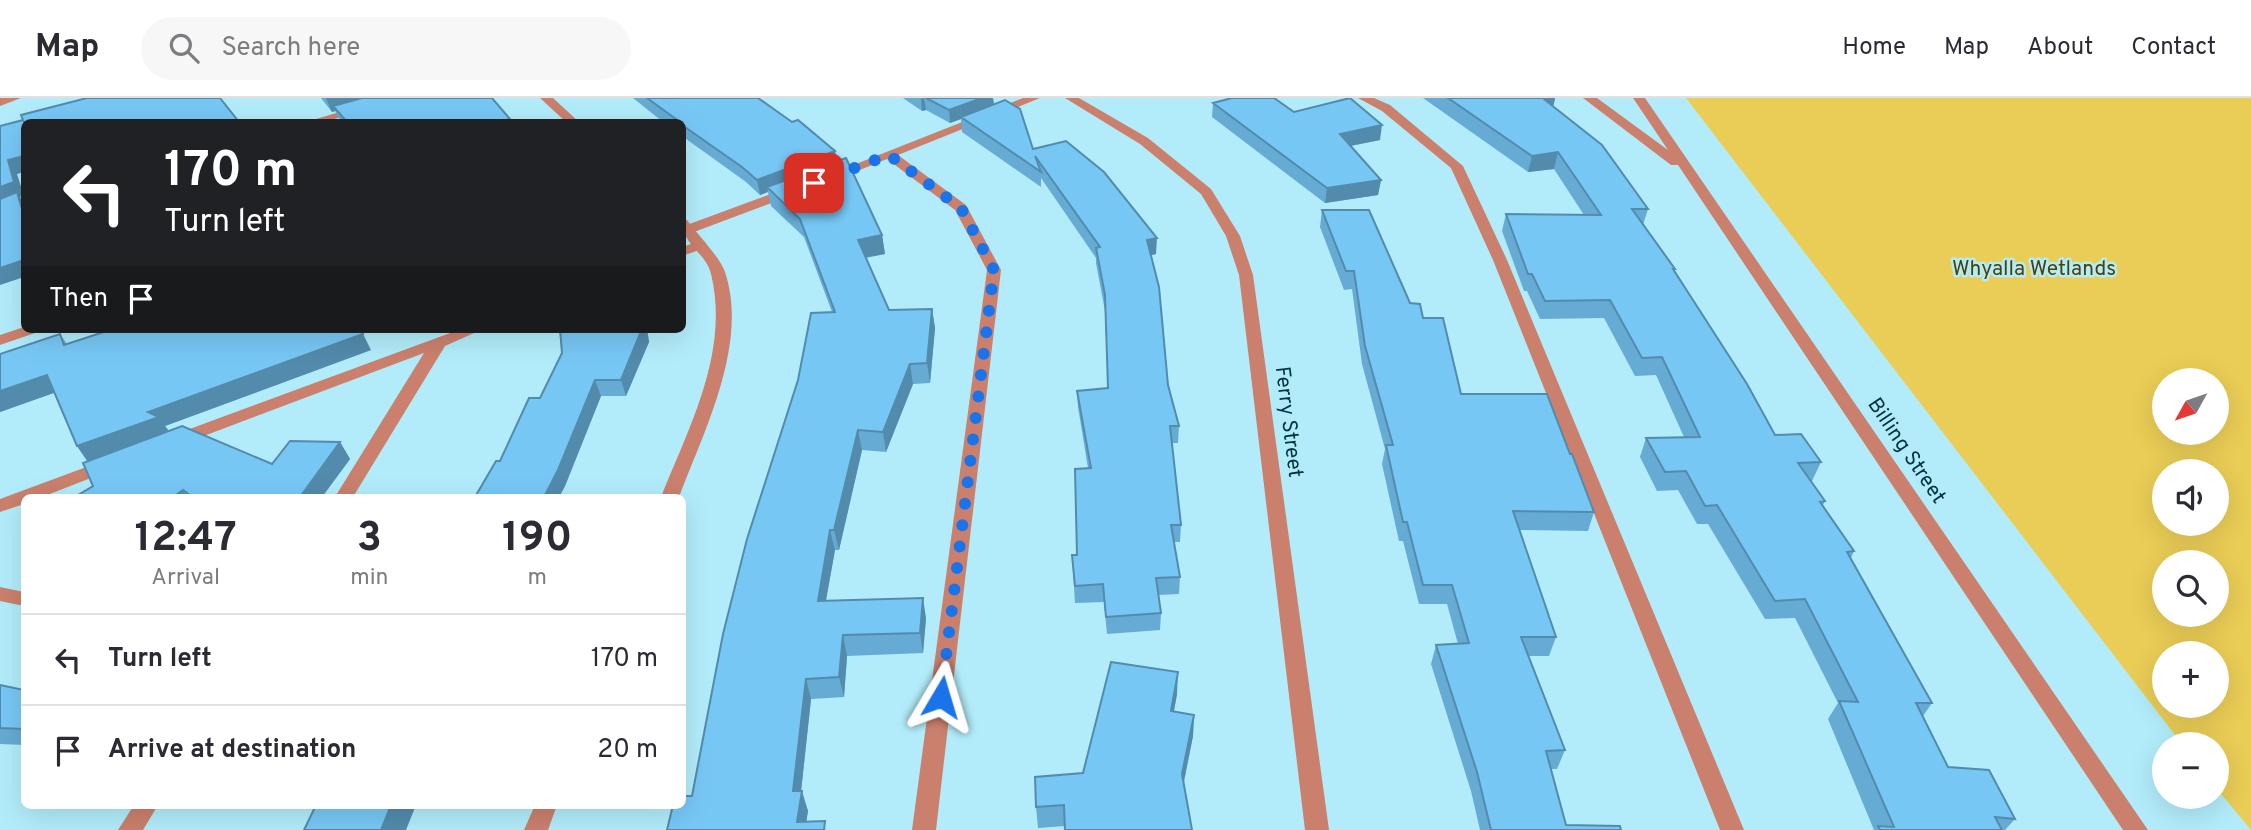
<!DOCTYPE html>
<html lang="en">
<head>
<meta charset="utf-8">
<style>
  :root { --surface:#fff; --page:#f7f7f7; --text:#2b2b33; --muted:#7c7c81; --line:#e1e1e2 }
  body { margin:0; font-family:Overpass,sans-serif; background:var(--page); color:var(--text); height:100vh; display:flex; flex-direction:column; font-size:26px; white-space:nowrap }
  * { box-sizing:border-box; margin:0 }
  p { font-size:23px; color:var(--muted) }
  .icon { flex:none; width:38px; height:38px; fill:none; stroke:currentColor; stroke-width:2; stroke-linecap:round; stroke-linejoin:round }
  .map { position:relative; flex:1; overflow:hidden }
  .sheet { position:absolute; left:21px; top:396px; width:665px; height:315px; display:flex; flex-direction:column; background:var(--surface); border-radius:10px; box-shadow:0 7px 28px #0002 }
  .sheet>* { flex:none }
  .guide { position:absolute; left:21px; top:21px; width:665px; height:214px; border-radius:10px; box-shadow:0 7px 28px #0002; background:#202124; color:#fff; overflow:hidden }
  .needle { width:46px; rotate:230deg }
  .buttons { position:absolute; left:2152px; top:270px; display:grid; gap:14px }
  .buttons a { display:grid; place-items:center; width:77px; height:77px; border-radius:50%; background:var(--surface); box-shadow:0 7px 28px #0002; font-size:35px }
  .pin { position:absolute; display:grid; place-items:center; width:60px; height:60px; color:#fff; margin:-30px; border-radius:14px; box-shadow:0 4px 10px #0006 }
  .me { position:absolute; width:77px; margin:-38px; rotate:7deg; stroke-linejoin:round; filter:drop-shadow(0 0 5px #0008) }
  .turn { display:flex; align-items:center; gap:24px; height:147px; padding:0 28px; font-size:32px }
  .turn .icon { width:91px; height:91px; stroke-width:2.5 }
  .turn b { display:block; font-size:49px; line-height:60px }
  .then { display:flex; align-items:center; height:66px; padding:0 28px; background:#0003; gap:14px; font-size:26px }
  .eta { display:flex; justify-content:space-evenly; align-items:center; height:119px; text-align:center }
  .eta b { font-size:42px; font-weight:700; line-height:49px }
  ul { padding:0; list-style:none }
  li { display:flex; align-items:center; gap:21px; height:91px; padding:0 28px; border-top:2px solid var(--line) }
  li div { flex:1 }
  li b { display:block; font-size:26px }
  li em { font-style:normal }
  header { display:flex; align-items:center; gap:42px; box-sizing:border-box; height:98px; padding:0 35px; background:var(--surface); border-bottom:2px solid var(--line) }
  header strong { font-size:33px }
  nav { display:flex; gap:38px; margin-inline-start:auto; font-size:24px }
  .search { width:490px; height:63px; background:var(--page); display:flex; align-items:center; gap:18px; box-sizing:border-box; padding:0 24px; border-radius:38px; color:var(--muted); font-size:26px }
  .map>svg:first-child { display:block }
  .green { fill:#eacd56; fill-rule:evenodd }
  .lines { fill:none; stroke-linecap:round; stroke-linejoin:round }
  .service { fill:#ca806d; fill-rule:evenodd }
  .minor { fill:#ca806d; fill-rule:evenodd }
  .wall { fill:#66abd3 }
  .shaded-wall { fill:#538bac }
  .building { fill:#77c7f5; stroke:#538bac; stroke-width:2 }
  .route { stroke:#1a73e8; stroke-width:12; stroke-dasharray:0 21.6 }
  .labels { text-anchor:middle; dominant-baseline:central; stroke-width:5; stroke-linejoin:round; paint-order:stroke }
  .park-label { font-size:21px; fill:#4d4005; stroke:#b2ecfa }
  .street-label { font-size:21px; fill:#02333d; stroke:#b2ecfa }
</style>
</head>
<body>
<header>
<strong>Map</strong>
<div class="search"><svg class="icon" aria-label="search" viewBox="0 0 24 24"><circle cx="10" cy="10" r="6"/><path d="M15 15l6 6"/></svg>Search here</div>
<nav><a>Home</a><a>Map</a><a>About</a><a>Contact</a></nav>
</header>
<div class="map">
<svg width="2251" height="732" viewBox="0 0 2251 732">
  <rect width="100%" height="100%" fill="#b2ecfa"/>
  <path class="green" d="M1686 0H2251V732L2217 691V646H2182ZM2165 282H2217V334H2165ZM2165 373H2217V425H2165ZM2165 464H2217V516H2165ZM2165 555H2217V607H2165Z"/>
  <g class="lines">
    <path class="service" d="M387 0H407L324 24H306Z
      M1023 0H1040L898 57 966 107 1001 172 936 732H912L987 172 955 112 887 61 835 82H825L823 79Z
      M1358 0H1374L1390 7 1463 68 1507 162 1744 732H1720L1493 162 1451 70 1382 13Z
      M790 89 797 93 795 96 694 134 689 135 682 132 684 128Z
      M700 143 705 144V150L682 158V149Z
      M461 231H483L445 248 353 399H335L424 255 180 347H168L165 343 168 339Z
      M108 361 117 367 114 371 42 399H24V406L0 414V401Z
      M134 707H158L143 732H118Z"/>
    <path class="minor" d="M0 0H21L0 8Z
      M540 0H553L579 24H566Z
      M1065 0H1079L1148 40 1211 91 1240 138 1253 177 1329 732H1305L1239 177 1226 138 1201 96 1140 46Z
      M1583 0H1597L1668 52 1633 0H1645L2148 732H2123L1678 67H1671Z
      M682 121 687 122C697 136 720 159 725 174 749 246 704 333 679 399H661C689 329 730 254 711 176 706 154 682 148 682 121Z
      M24 229V231H41L38 234 0 247V237Z
      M0 489 24 494V508L0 503Z
      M535 707H557L548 732H524Z"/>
  </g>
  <path class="wall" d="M321 0H492L512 24H341L335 13 332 14Z
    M633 0H758L792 24 835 53 837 63 882 137 885 156 866 160 889 212 932 211 935 230 930 285 913 286 886 354 862 352 839 452H835L826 503 926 520 923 555 847 558 844 599 811 601 801 693 808 713 806 724 828 732 692 698 832 214 804 139 771 108 768 94 760 97 746 84 682 38V24H663Z
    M903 0H993L994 6 1033 51 1156 156 1151 157 1168 287 1179 328 1178 345H1172L1181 427 1180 444H1174L1180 479 1179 496 1158 497 1161 515 1160 532 1107 536 1104 504 1075 505 1072 457H1077L1088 370 1078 309 1077 293 1108 290 1105 213 1096 165V160L1041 80V89L962 34 961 21 950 25 926 12 922 13Z
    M1423 0H1555L1553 8 1648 111 1643 127 1675 171 1674 173 1775 337 1821 364 1812 383H1810L1825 403 1823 407 1854 453 1851 460 1932 605 1923 618 1948 669 2015 721 2005 732H1874L1828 621 1838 605 1795 520 1765 521 1708 426H1697L1678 392 1657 393 1640 359 1646 340 1684 339 1656 277 1635 278 1604 220 1540 221 1527 193H1524L1502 133 1506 116 1584 117 1554 71 1528 74Z
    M1213 5 1294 14 1380 42 1351 48 1381 82 1378 97 1325 105 1212 19Z
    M1322 112 1423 220 1461 296 1570 356 1594 414 1588 433 1519 432 1556 539 1549 558H1528L1565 652 1557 671H1551L1566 727 1621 732H1480L1471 693 1431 566 1436 547 1458 546 1447 506H1419L1403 443H1399L1382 366 1385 351 1362 266 1352 191 1344 192 1320 129Z
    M560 231H647L649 244 626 298H601L565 388 559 399H475L500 363 540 300 562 255Z
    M60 236 67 246 371 252 165 328 169 333 272 366 340 344 350 361 322 399H82L80 396 93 388 87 363 77 348 54 295 0 314Z
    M0 587 24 592V647L0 646Z
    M1177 596 1174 613 1194 617 1193 638 1184 684 1065 728 1038 730 1036 709 1083 675Z"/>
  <path class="shaded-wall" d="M326 0H378L333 8 335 13 332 14Z
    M924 0 926 12 922 13 921 1Z
    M982 0H993L994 8 961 19V21L950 25 949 12Z
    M1552 0H1555L1552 15 1545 2Z
    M510 21 512 24H498Z
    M1382 27 1380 42 1339 50 1340 36Z
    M835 53 838 68 767 89 768 94 760 97 757 82Z
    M1558 54 1554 71 1528 74 1532 58Z
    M24 58V74L17 76 24 98 20 99 24 105V118L0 106V89L8 62Z
    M1381 82 1378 97 1325 105 1327 90Z
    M882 137 885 156 861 160 858 142Z
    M1157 140 1156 156 1147 158V142Z
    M24 162V179L0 187V170Z
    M932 211 935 230 930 285 927 265Z
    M642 231H647L649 244 626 298 621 282Z
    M363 236 371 252 165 328 170 335 89 365 77 348 148 314Z
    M910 266 913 286 886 354 883 334Z
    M47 277 59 293 0 314V293Z
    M595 282 601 298 565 388 559 399H544Z
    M858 332 862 352 839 452 834 432Z
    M340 344 350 361 322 399H300Z
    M183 392 187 399H173Z
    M830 432 835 452 822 523 818 503Z
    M923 500 926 520 923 555 920 535Z
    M843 537 847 558 844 599 839 579Z
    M1178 574 1177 596 1170 634 1171 613Z
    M806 581 811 601 800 703 802 693 808 713 805 732 797 724 793 693Z
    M1194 617 1193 638 1181 697 1182 676Z
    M391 707H416L406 732H381Z"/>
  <path class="building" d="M87 0H220L239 24H24V58L8 62 14 84 0 89V28L23 22 21 17Z
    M362 0H492L510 21 498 24H347L333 8Z
    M647 0H758L792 24 798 22 835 53 757 82 742 69 682 27V24H680Z
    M926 0H982L949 12Z
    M1232 0H1274L1294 14 1350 0 1382 27 1340 36 1381 82 1327 90 1213 5Z
    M1448 0H1552L1545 2 1602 47 1648 111H1632L1675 171H1673L1747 286 1775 337 1801 336 1821 364 1798 365 1825 403 1820 404 1854 453 1847 454 1932 605H1916L1948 669 1989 672 2015 721 1995 719 2002 732H1880L1878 728 1894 729 1839 603 1858 604 1805 501 1775 503 1717 407 1705 408 1686 373 1665 374 1646 340 1700 339 1662 259 1642 260 1610 202 1545 203 1532 176H1528L1506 116 1601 117 1558 54 1532 58Z
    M1005 2 1020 11 1033 51 1066 43 1104 74 1157 140 1147 142 1159 189 1168 287 1179 328H1170L1181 427H1171L1180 479 1156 480 1161 515 1106 519 1103 486 1075 488 1072 457H1077L1075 371 1091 370 1077 293 1108 290 1105 197 1096 150 1100 149 1035 58 1041 74 961 19Z
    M846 60 882 137 858 142 889 212 932 211 927 265 910 266 883 334 858 332 834 432H830L818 503 923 500 920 535 843 537 839 579 806 581 793 693H802L797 724 825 723 824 732H667L673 707H682V698H692L723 536 747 441 798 282 811 215 835 214 800 121 767 89Z
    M17 94 24 118V162L0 170V101Z
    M1322 112H1369L1410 205 1420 206 1423 220H1443L1461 296H1547L1570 356H1572L1594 414 1513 413 1556 539H1521L1565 652 1546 653 1566 727 1620 728 1621 732H1491L1477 674 1436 547 1469 545 1452 487H1423L1407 424H1403L1386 347H1393L1365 248 1354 173H1346Z
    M113 231H360L363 236 148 314 159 319 77 348 47 277 0 293V256L60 236 64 247Z
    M560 231H642L621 282H595L558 372 544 399H475L496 363H500L529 300H540L562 255Z
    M182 328 272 366 290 343 340 344 300 399 191 398 183 392 173 399H86L80 396 93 388 83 365Z
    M1111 564 1178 574 1171 613 1194 617 1182 676 1192 732H1065L1064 707 1036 709 1035 679 1083 675Z
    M0 587 24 592V631L0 630Z
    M316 707H391L381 732H304Z"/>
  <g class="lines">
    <path class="route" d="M814 85 889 57 961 110 994 172 941 599"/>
  </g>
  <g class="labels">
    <g class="park-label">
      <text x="2034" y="171">Whyalla Wetlands</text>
    </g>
    <g class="street-label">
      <text transform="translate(1288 324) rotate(83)">Ferry Street</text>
      <text transform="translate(1906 353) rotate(56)">Billing Street</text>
    </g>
  </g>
</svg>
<div class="buttons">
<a><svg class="needle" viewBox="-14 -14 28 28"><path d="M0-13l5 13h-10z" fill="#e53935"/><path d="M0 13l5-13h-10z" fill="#7c7c81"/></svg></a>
<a><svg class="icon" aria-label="sound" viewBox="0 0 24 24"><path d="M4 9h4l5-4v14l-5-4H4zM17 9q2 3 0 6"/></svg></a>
<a><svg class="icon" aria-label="search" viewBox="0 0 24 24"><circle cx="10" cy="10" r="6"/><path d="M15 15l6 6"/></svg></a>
<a>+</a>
<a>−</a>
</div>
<div class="pin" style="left:814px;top:85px;background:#d93025"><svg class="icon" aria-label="arrive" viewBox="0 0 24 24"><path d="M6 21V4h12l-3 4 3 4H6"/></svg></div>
<svg class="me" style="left:941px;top:599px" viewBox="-20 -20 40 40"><path d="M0-17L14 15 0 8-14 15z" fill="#1a73e8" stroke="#fff" stroke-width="4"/></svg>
<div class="guide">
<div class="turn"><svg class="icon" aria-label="left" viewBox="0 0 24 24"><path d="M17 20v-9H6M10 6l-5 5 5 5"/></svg><div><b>170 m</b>Turn left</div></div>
<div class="then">Then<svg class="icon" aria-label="arrive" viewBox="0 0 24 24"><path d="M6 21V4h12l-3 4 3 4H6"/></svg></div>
</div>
<section class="sheet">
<div class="eta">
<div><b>12:47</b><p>Arrival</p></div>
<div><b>3</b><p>min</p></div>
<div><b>190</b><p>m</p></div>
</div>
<ul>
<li><svg class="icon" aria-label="left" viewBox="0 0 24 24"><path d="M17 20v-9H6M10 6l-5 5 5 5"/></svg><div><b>Turn left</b></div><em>170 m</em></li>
<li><svg class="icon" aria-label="arrive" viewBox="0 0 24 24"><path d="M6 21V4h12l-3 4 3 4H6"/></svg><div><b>Arrive at destination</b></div><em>20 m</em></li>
</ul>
</section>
</div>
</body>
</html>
